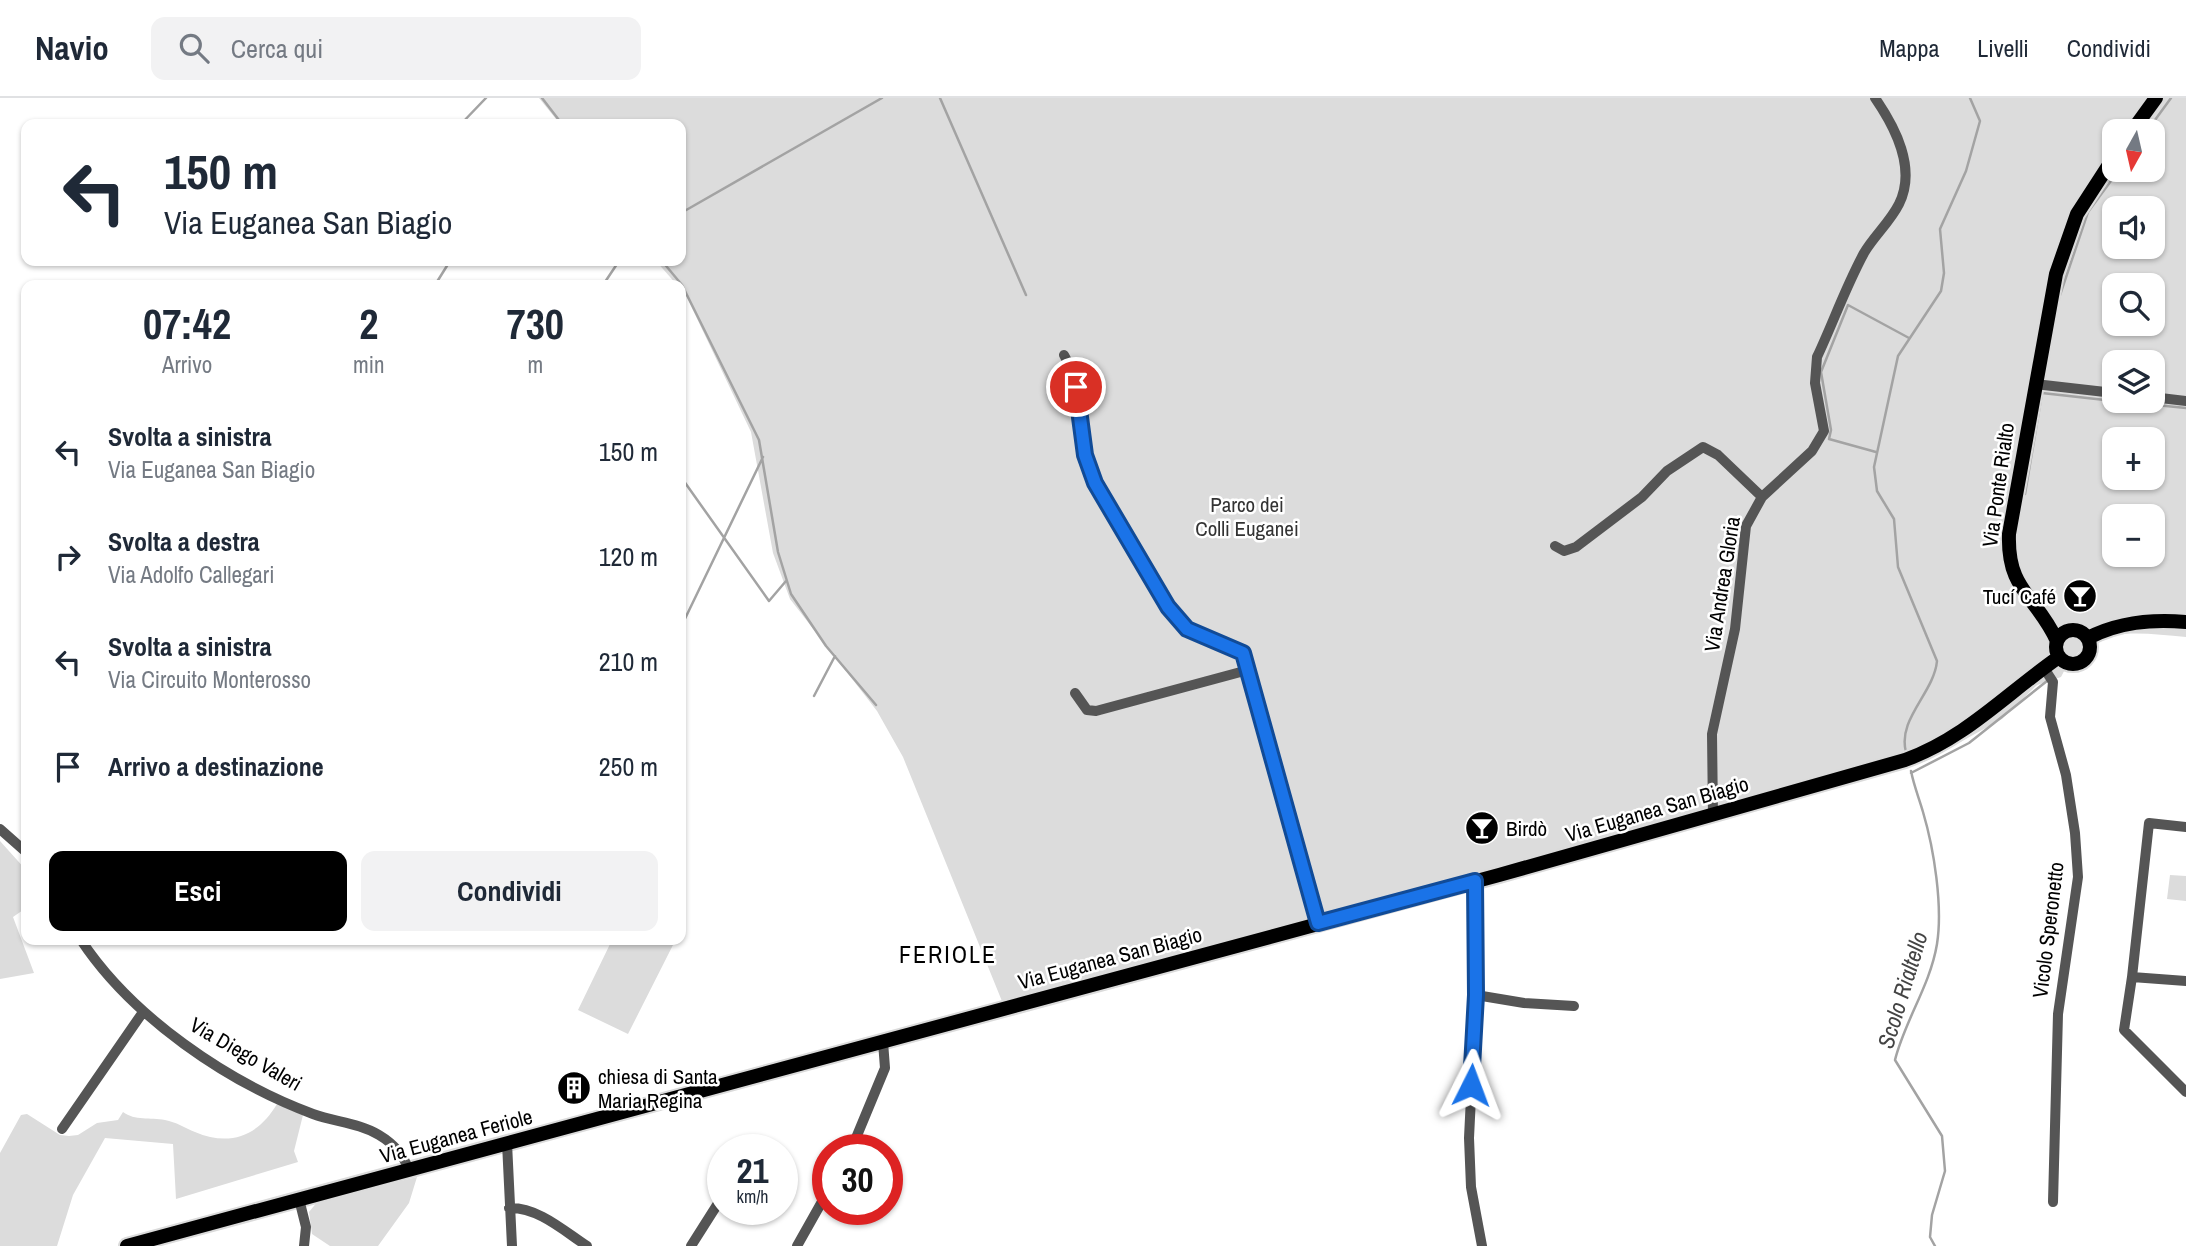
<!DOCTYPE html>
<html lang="it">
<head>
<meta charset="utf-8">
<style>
  :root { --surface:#fff; --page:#f2f2f3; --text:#1f2937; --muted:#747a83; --line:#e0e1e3; --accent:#000 }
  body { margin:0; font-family:"Archivo Narrow",sans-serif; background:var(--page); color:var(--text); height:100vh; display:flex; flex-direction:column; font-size:26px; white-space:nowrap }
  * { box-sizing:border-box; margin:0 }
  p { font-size:23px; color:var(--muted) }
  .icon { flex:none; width:38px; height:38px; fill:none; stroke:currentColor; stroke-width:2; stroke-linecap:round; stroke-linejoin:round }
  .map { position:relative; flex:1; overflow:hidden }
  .side { position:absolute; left:21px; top:182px; width:665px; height:665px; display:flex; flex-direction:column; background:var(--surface); border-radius:14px; box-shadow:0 2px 5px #0004 }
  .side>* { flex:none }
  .banner { position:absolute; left:21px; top:21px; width:665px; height:147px; border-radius:14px; box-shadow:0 2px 5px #0004; background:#fff; color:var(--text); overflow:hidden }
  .needle { width:46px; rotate:188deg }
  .buttons { position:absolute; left:2102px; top:21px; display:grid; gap:14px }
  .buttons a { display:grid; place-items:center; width:63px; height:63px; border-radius:14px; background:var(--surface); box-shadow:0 2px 5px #0004; font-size:35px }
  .speed { position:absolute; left:707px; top:1036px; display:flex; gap:14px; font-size:35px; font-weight:700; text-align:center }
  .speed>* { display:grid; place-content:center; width:91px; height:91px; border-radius:50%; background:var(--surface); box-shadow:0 2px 5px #0004; line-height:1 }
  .speed small { font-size:18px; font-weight:400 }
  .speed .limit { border:10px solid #d22; background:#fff; color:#111 }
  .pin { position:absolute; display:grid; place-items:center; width:60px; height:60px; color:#fff; margin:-30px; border:4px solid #fff; border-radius:50%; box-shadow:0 2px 7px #0007 }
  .me { position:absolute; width:77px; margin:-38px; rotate:3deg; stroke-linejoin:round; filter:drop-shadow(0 0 5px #0008) }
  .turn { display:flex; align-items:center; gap:24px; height:147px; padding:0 28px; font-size:32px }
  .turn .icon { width:91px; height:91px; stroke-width:2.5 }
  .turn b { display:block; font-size:49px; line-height:60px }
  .eta { display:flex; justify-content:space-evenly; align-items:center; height:119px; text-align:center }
  .eta b { font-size:42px; font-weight:800; line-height:49px }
  .button { display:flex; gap:14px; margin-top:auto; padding:14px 28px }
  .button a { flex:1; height:80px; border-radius:14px; background:var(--accent); color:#fff; font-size:28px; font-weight:800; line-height:80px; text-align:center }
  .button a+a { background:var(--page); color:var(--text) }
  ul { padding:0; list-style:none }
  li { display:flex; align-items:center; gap:21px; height:105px; padding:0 28px }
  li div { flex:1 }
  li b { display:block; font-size:26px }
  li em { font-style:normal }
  header { display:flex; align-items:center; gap:42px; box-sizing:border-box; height:98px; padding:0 35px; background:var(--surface); border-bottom:2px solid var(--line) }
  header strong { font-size:33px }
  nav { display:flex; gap:38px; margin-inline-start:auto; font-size:24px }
  .search { width:490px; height:63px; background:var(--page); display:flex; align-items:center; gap:18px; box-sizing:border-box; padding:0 24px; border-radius:14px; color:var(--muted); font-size:26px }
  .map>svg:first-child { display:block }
  .green { fill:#dcdcdc; fill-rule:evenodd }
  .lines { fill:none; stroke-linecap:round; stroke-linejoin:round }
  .stream { stroke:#a3a3a3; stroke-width:2.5 }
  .major-casing { stroke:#dbdbdb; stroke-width:18 }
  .minor { stroke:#555; stroke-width:10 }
  .major { stroke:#000; stroke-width:14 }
  .route-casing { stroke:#114b97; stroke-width:18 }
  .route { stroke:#1a73e8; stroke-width:12 }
  .labels { text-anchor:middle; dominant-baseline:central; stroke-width:5; stroke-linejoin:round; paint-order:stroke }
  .street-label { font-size:21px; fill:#000; stroke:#fff }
  .park-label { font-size:21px; fill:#333; stroke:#fff }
  .poi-label { font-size:21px; fill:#000; stroke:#fff; text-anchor:start }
  .water-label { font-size:23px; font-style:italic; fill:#444; stroke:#fff }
  .quarter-label { font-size:24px; letter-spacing:2px; fill:#000; stroke:#fff }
</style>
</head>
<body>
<header>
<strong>Navio</strong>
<div class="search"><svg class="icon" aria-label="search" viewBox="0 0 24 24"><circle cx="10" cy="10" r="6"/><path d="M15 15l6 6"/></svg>Cerca qui</div>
<nav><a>Mappa</a><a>Livelli</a><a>Condividi</a></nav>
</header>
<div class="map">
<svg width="2186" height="1148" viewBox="0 0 2186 1148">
  <rect width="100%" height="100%" fill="#fff"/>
  <path class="green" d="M539 0H2186V539C2135 535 2088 525 2061 579L2037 587 2002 621 1926 663 1008 918 903 659 877 613 790 501 773 455 751 334 681 187H677L656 163H681V26H560ZM2114 33H2152V72H2114ZM2114 110H2152V149H2114ZM2114 187H2152V226H2114ZM2114 264H2152V303H2114ZM2114 341H2152V380H2114ZM2114 418H2152V457H2114Z
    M0 743 26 772V810L13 819 34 875 0 881Z
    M2170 777 2186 778V803L2167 801Z
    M612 842H663L673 847 628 936 578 912Z
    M277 1006 303 1017 294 1053 298 1064 176 1101 173 1046 105 1040 73 1097 57 1148H0V1055L21 1017 27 1016 60 1037 69 1038 78 1037 97 1025 118 1022 123 1014C135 1023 150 1019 165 1022 176 1024 185 1030 195 1034 230 1049 258 1038 277 1006Z
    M417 1079 409 1105 378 1148H330L312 1136 309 1114 318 1103Z"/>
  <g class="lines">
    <path class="stream" d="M542 0 562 26
      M940 0 1026 197
      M461 26 486 0
      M2147 33 2171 0
      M681 115 882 0
      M662 163 682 187 759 342 778 454 791 496 826 548 876 607
      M435 187 450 163
      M603 187 619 163
      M2059 200 2088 114 2119 72
      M2045 278 2049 251
      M2116 303 2186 310
      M1876 354 1829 341 1831 332 1821 274 1848 207 1909 240
      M681 379 769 503 786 483
      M2025 396 2042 295 2114 303
      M681 529 763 359
      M814 598 835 558
      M1906 654C1897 621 1934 595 1937 563L1898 469 1894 421 1877 393 1874 369 1898 258 1941 193 1944 175 1940 131 1966 73 1980 23 1970 0
      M1911 673C1914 688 1919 700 1923 714 1934 751 1943 808 1937 846 1930 888 1905 922 1895 962L1942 1038 1945 1073 1932 1117 1930 1139 1935 1148
      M1911 675 1969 645 2047 583"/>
    <g class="major-casing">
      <path id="major" d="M2132 33 2156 0
        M2056 549a17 17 0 1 1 34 0a17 17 0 1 1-34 0Z
        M2088 540C2119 524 2151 521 2186 524
        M2057 543C2036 497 2007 493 2009 436L2056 176 2077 116 2114 59
        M127 1148 1499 777 1905 662C1966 640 2007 595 2059 559"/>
    </g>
    <path class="minor" d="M1064 257 1073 274 1085 357 1095 385 1168 509 1187 531 1243 555 1319 825
      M2035 286 2114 295
      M2152 299 2186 303
      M1555 448 1564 453 1576 449 1642 399 1667 373 1703 349 1718 357 1762 399
      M2044 570 2053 584 2050 619 2066 677 2075 735 2078 779 2058 916 2053 1104
      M1075 595 1087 612 1096 613 1248 572
      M1713 718 1712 636 1735 531 1746 428 1762 399 1812 353 1824 333 1815 285 1817 259C1833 225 1846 188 1864 155 1874 138 1890 124 1899 106 1917 70 1895 29 1875 0
      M2186 729 2149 725 2132 879 2186 883
      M0 731 26 754
      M1475 783 1476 897 1469 1040 1471 1089 1482 1148
      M81 842C132 919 227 984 313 1016 335 1024 359 1025 379 1037 394 1046 404 1057 409 1073
      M2132 879 2124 932 2186 994
      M1476 897 1524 905 1574 908
      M62 1031 143 914
      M507 1045 512 1148
      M851 1052 885 970 883 944
      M299 1101 306 1129 304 1148
      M509 1110C538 1109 564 1133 587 1148
      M691 1148 717 1107
      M797 1148 828 1093"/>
    <use href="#major" class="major"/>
  </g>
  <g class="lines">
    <g class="route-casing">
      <path id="route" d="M1076 289 1085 357 1095 385 1168 509 1187 531 1243 555 1318 825 1475 783 1476 897 1471 987"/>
    </g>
    <use href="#route" class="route"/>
  </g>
  <defs>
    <g id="bar-disc" transform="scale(1.75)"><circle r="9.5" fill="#000" stroke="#fff"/><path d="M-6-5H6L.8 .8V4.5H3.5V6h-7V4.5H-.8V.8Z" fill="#fff"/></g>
    <g id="building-disc" transform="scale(1.75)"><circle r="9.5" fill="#000" stroke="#fff"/><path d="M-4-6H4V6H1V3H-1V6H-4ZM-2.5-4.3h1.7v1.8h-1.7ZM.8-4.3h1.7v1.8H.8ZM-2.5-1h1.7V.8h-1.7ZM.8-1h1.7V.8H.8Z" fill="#fff"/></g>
  </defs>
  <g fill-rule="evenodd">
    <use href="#bar-disc" x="2080" y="498"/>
    <use href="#bar-disc" x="1482" y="730"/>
    <use href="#building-disc" x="574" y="990"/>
  </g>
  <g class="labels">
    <g class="street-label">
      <text transform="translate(1998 387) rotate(-82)">Via Ponte Rialto</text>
      <text transform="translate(1722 486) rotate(-81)">Via Andrea Gloria</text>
      <text transform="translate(1657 711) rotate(-16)">Via Euganea San Biagio</text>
      <text transform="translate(2048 832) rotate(-83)">Vicolo Speronetto</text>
      <text transform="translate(1110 860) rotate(-15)">Via Euganea San Biagio</text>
      <text transform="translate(246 956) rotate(30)">Via Diego Valeri</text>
      <text transform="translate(456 1038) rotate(-15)">Via Euganea Feriole</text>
    </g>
    <g class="park-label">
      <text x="1247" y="406">Parco dei<tspan x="1247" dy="24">Colli Euganei</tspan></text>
    </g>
    <g class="poi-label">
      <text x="2056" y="498" text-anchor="end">Tucí Café</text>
      <text x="1506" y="730">Birdò</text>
      <text x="598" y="978">chiesa di Santa<tspan x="598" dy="24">Maria Regina</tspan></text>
    </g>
    <g class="water-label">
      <text transform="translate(1902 892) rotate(-73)">Scolo Rialtello</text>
    </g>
    <g class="quarter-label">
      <text x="948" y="856">FERIOLE</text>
    </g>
  </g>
</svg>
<div class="buttons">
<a><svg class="needle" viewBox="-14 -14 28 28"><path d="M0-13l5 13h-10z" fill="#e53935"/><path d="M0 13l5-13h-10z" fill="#747a83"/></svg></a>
<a><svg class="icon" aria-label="sound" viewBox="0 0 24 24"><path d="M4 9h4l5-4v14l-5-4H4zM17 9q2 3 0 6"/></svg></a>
<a><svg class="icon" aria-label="search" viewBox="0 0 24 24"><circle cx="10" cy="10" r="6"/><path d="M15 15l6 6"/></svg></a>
<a><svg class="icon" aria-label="layers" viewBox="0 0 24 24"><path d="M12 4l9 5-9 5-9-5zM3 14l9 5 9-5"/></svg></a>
<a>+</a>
<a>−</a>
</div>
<div class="speed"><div>21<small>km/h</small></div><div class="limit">30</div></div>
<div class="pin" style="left:1076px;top:289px;background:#d93025"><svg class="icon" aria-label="arrive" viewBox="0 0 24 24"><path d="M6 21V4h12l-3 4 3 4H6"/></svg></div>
<svg class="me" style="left:1471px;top:987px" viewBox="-20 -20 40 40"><path d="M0-17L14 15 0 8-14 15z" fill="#1a73e8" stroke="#fff" stroke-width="4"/></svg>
<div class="banner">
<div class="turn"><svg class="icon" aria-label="left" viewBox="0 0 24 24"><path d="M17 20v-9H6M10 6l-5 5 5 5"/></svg><div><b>150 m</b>Via Euganea San Biagio</div></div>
</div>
<section class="side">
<div class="eta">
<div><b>07:42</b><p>Arrivo</p></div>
<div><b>2</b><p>min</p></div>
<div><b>730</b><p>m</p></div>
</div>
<ul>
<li><svg class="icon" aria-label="left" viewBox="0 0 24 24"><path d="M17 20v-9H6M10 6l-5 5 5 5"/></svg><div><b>Svolta a sinistra</b><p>Via Euganea San Biagio</p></div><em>150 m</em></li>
<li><svg class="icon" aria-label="right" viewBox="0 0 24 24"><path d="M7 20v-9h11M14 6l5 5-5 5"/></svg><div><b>Svolta a destra</b><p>Via Adolfo Callegari</p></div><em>120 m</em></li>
<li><svg class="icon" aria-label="left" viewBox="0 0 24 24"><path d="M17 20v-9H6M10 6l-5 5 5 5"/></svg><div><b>Svolta a sinistra</b><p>Via Circuito Monterosso</p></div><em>210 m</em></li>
<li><svg class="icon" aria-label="arrive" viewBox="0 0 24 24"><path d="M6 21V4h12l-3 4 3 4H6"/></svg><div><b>Arrivo a destinazione</b></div><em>250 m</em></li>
</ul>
<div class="button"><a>Esci</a><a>Condividi</a></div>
</section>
</div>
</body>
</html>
